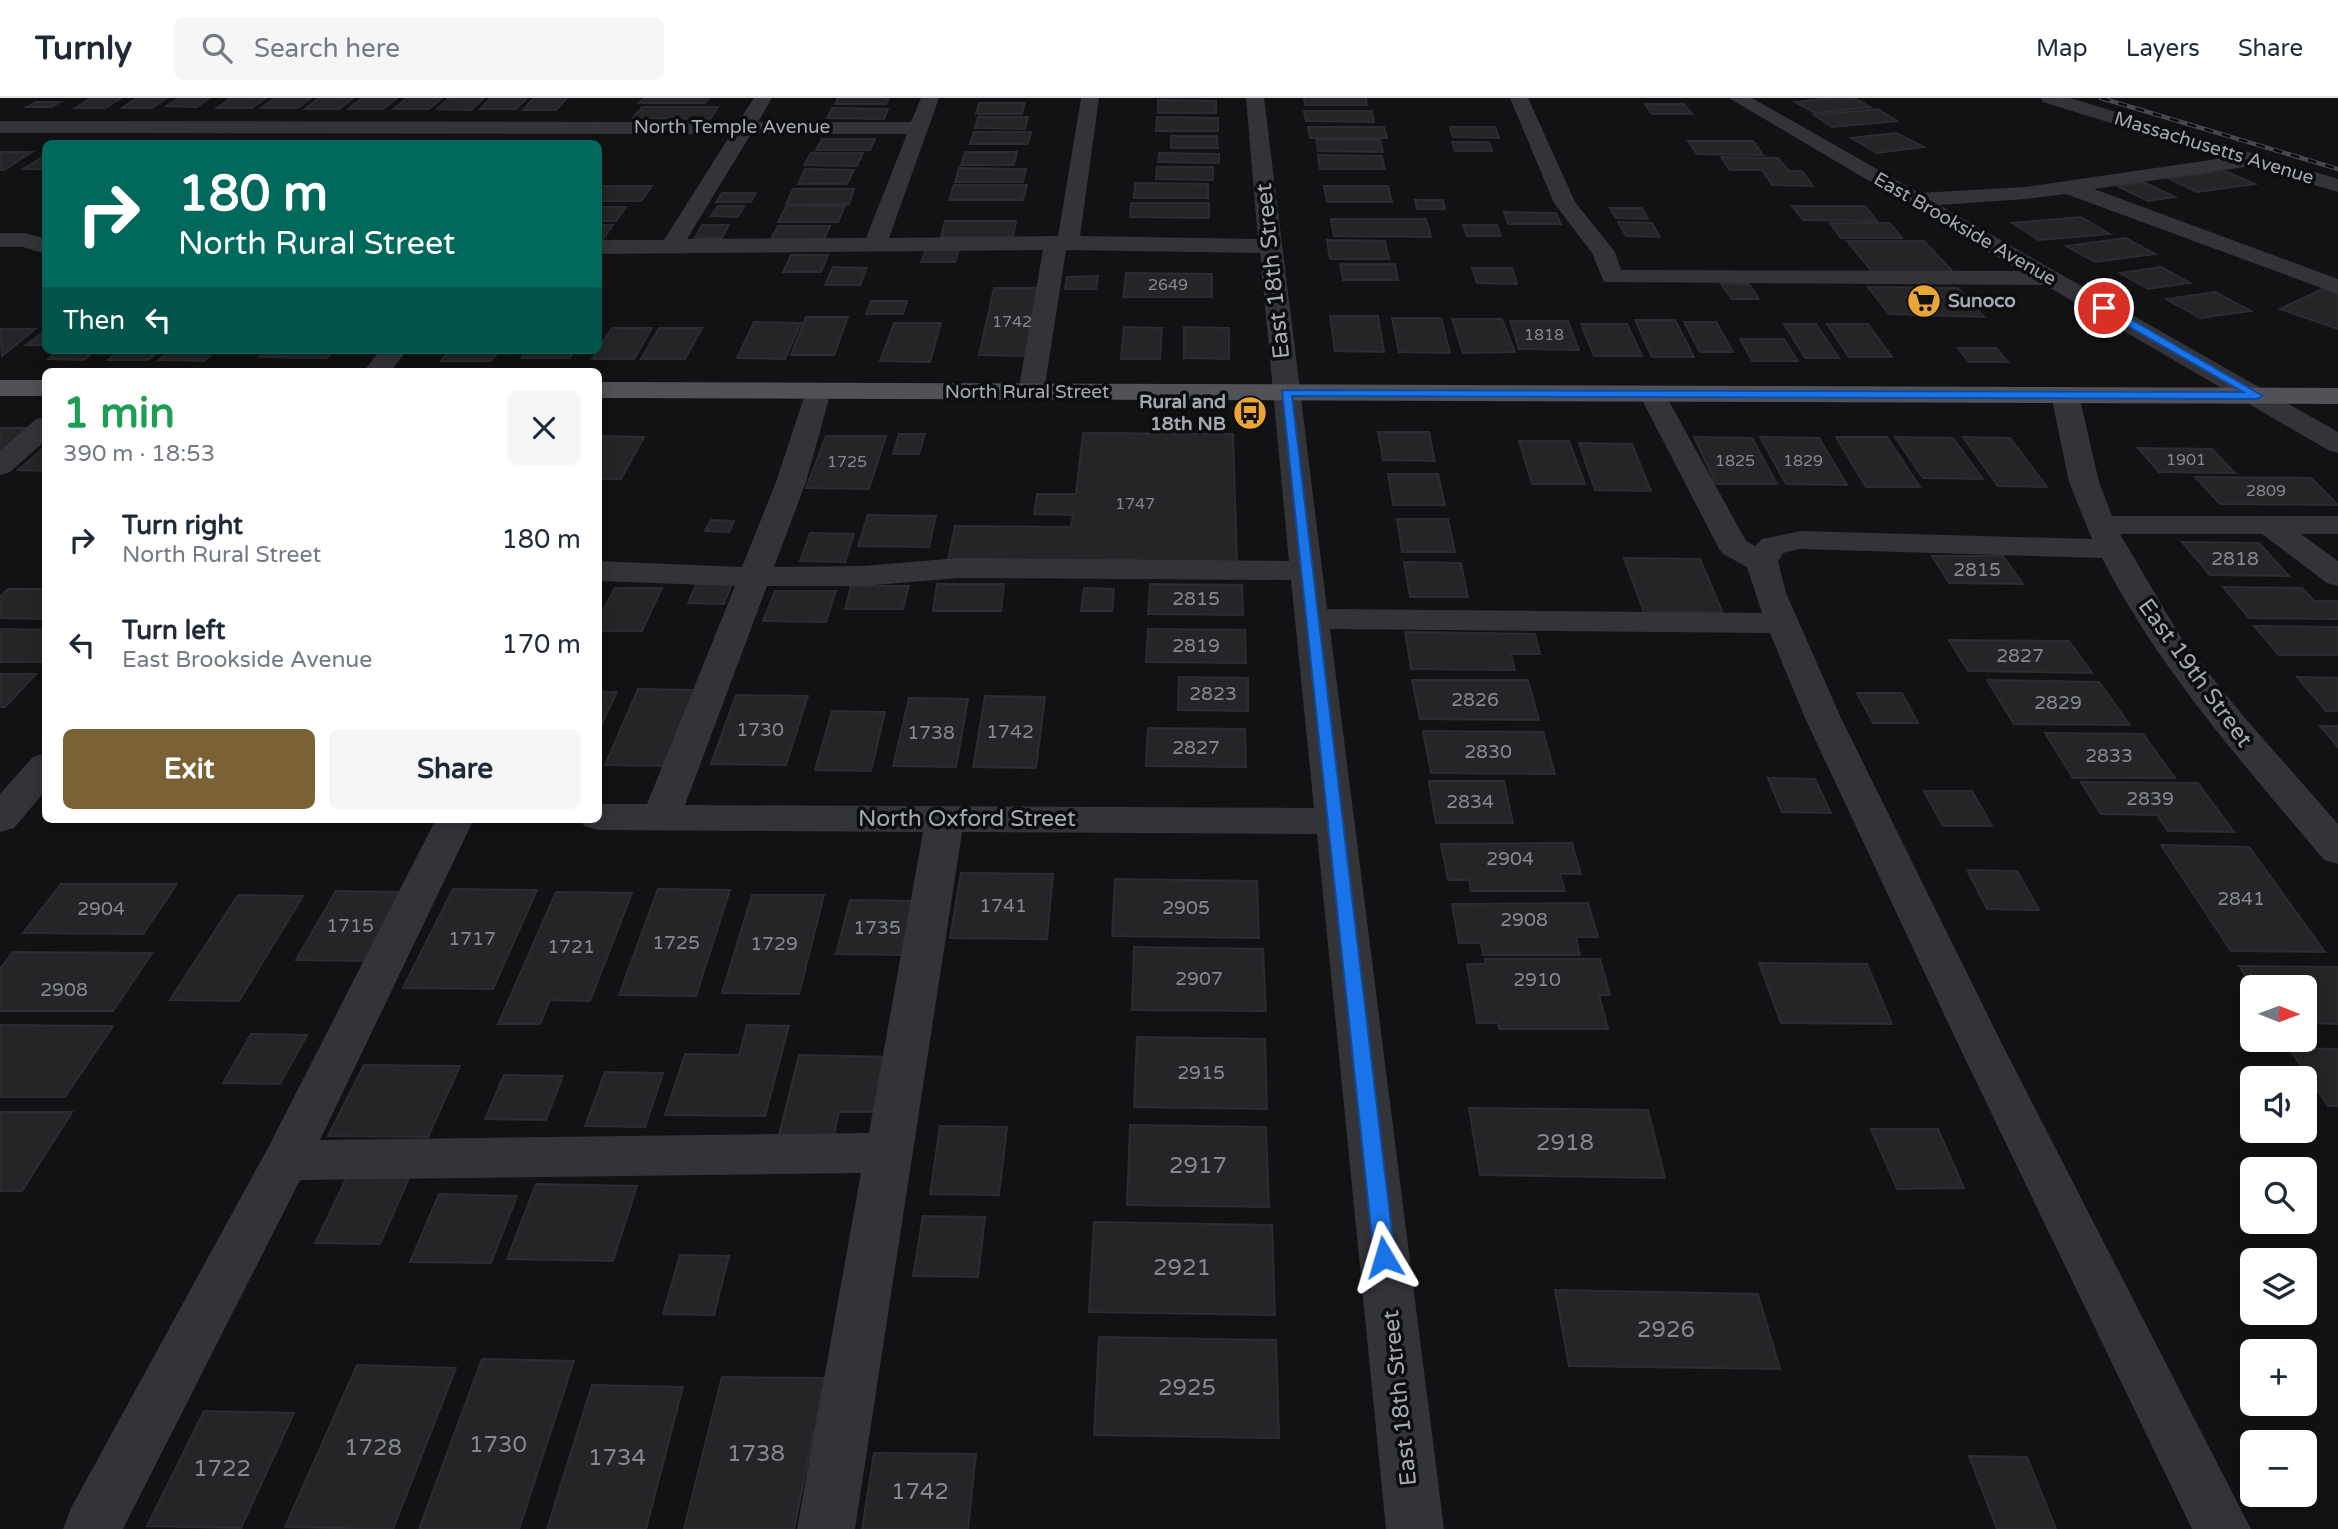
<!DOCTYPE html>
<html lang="en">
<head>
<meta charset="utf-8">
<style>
  :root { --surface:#fff; --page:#f6f6f7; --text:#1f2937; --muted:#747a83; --line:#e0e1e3; --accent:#7a6136 }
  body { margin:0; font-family:"Varela Round",sans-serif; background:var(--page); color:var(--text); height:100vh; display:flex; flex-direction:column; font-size:26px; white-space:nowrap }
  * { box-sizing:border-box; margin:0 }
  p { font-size:23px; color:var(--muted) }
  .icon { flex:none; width:38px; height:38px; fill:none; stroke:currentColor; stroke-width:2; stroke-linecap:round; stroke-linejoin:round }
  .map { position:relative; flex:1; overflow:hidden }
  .drawer { position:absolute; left:42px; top:270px; width:560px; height:455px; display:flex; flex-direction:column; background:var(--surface); border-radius:10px; box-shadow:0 4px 18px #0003 }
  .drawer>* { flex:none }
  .guide { position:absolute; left:42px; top:42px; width:560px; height:214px; border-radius:10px; box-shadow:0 4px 18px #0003; background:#00695c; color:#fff; overflow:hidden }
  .needle { width:46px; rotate:91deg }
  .buttons { position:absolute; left:2240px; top:877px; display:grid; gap:14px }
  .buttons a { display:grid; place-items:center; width:77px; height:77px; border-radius:10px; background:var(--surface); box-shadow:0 4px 18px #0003; font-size:35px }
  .pin { position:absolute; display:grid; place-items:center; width:60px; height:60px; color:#fff; margin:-30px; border:4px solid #fff; border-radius:50%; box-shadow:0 2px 7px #0007 }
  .me { position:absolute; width:77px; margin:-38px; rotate:353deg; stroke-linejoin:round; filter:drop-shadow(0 0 5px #0008) }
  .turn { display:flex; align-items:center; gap:24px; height:147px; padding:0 21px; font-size:32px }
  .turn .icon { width:91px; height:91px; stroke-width:2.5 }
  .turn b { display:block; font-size:49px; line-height:60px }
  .then { display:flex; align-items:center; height:66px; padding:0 21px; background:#0003; gap:14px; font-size:26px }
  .round { display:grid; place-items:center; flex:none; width:74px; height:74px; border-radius:10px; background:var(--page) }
  .head { display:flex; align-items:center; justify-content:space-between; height:119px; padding:0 21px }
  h1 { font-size:42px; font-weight:700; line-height:52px; color:#1e9e55 }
  .action { display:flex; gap:14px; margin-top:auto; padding:14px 21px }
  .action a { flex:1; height:80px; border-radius:10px; background:var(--accent); color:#fff; font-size:28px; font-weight:700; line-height:80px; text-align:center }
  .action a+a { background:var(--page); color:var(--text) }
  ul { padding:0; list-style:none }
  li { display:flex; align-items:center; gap:21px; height:105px; padding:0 21px }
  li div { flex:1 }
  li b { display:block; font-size:26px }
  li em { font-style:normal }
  header { display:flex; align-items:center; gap:42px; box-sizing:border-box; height:98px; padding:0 35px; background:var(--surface); border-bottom:2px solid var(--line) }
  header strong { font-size:33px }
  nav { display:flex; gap:38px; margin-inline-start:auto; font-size:24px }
  .search { width:490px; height:63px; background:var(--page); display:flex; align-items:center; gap:18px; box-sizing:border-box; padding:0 24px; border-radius:10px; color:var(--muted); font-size:26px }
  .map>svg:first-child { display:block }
  .building { fill:#252528; stroke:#2c2c30; stroke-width:2 }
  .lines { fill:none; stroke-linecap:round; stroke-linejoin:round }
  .minor { fill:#333438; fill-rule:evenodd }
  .major { fill:#505257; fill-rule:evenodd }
  .rail-casing { stroke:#47484d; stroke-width:4.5 }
  .rail { stroke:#0d0d0f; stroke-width:2.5; stroke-dasharray:9; stroke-linecap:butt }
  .route { fill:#1a73e8; stroke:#114b97; stroke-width:2 }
  .labels { text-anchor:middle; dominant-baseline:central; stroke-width:7; stroke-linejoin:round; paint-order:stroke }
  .far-number-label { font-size:16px; fill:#848890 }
  .far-street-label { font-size:19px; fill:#a4aab4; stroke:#0d0d0f }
  .far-poi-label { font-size:19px; font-weight:bold; fill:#a4aab4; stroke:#0d0d0f; text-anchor:start }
  .number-label { font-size:19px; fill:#848890 }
  .street-label { font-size:23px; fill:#a4aab4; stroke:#0d0d0f }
  .near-number-label { font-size:23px; fill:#848890 }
</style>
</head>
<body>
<header>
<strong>Turnly</strong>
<div class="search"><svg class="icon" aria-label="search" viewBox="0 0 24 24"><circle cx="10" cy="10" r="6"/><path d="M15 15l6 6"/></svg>Search here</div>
<nav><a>Map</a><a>Layers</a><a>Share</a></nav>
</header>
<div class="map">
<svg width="2338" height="1431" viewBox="0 0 2338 1431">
  <rect width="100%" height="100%" fill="#121214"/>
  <path class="building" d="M91 0H121L105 10H75Z
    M137 0H167L152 10H122Z
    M179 0H209L197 9 166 8Z
    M231 0H266L252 10H217Z
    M275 0H311L298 10H261Z
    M319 0H353L339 11H305Z
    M362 0H397L383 11H348Z
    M407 0H442L429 11H394Z
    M449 0H484L471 12 437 11Z
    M491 0H527L516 11H480Z
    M534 0H567L556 12H523Z
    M644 0H709L705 5H639Z
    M838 0H889L886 6H835Z
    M1304 0H1366L1367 7H1305Z
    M1831 0H1854L1870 9 1815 15 1795 4Z
    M1158 2 1216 3V15H1158Z
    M36 4H60L51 9H27Z
    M979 5H1025L1022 16H976Z
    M1645 6H1684L1692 16H1652Z
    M642 9H718L710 21 633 20Z
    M832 10 888 11 884 21 827 20Z
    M1878 11 1897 23 1832 29 1814 17Z
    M1304 13H1372L1374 24 1306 23Z
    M978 19H1028L1025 31 975 30Z
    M1157 19 1218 20V33H1156Z
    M1308 29H1384L1387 40H1310Z
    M1450 29H1495L1499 40 1453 39Z
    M974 34H1031L1028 46H970Z
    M1896 35 1924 49 1877 55 1851 40Z
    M1171 38H1217L1218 50H1171Z
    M822 41H875L870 52H816Z
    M1316 42H1380L1383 54 1318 53Z
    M1688 43H1753L1763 57 1697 56Z
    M1452 44H1489L1492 53H1455Z
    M0 54H32L4 72H0Z
    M965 54H1017L1014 67H961Z
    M811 55H863L857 68 804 67Z
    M1159 55 1219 56V65L1158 64Z
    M46 57V71H23Z
    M1318 57 1382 58 1385 71H1320Z
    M1721 59 1778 60 1789 73H1802L1813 88 1772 87 1762 72H1730Z
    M1157 69H1213V82L1156 81Z
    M959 70 1026 71 1023 84H955Z
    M805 71 854 72 847 86H798Z
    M2225 73 2255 86 2197 94 2168 80Z
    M2143 84 2175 99 2148 103 2117 88Z
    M1135 85 1208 86V100H1134Z
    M954 87H1027L1023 102H949Z
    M598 88H652L641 103H598Z
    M1324 88H1388L1392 104H1327Z
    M793 91H854L849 106H786Z
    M722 95H756L751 104H716Z
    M1415 102H1443L1445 111H1417Z
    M1131 105H1209V120L1130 119Z
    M787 107 845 108 838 124H778Z
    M718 108H744L738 119 711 118Z
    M1792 108H1865L1877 123 1803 122Z
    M598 109H626L616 123H598Z
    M1610 110H1642L1648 121 1616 120Z
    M1504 114 1556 115 1561 126H1508Z
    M2081 119 2110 136 2039 142 2012 125Z
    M1331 121H1426L1431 139 1334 138Z
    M945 123H1016L1013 139H941Z
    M1618 124 1652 125 1660 139 1626 138Z
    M1830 125H1890L1902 140H1841Z
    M598 127H613L601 144H598Z
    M702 127H729L722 140H695Z
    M1463 127H1497L1501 138H1467Z
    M778 128H830L822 145H769Z
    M2125 140 2155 156 2095 164 2066 148Z
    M1327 142 1385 143 1389 161H1330Z
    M1847 143H1924L1955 176H1874Z
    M926 152H959L955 164H921Z
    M791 157H828L821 174H783Z
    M1340 166H1395L1398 182H1343Z
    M833 169 867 170 860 187H825Z
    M2161 169 2190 185 2148 191 2120 175Z
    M1472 170H1512L1517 186 1477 185Z
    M1126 175 1212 176V199H1123Z
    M1098 178 1096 191H1065L1067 179Z
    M1721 186H1749L1759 201H1732Z
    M1868 189 1958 190 1984 219 1889 216Z
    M994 190H1044L1032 258 979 257Z
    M2324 190 2338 195V231L2280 211Z
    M2215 194 2251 213 2200 220 2166 201Z
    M871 203H907L903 216H866Z
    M1330 218H1378L1384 254 1335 253Z
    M806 219H848L834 257H791Z
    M1392 220H1441L1450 255 1399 254Z
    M1452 221H1502L1515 254 1463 255Z
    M1635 222H1675L1694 259H1652Z
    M1510 223H1568L1579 252 1519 251Z
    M754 224 801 225 785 261 737 260Z
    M1684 224H1716L1733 254H1700Z
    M894 225H941L930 264 880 263Z
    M1581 226H1627L1642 258H1594Z
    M1784 226H1816L1839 260H1805Z
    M1827 226H1868L1892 259H1849Z
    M1124 229 1162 230 1160 261H1121Z
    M1184 229 1229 230V261L1184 260Z
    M612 230H652L634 261H592Z
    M659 230H702L685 261H641Z
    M0 231H35L2 258Z
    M46 232V247H26Z
    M1740 241H1784L1798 263H1752Z
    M1958 250H1996L2008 264H1969Z
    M59 252H96L84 262 48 261Z
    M120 252H160L148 262H108Z
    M170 252H216L204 263 159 262Z
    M266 252H335L327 260 259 259Z
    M450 252H500L491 263H441Z
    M526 252H575L570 260H521Z
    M0 330H30L0 356Z
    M1378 334H1429L1435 363 1383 362Z
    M1083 335 1233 336 1237 465 948 462 955 428 1071 429 1073 417 1034 416 1037 396H1076Z
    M899 336H925L919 356H893Z
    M598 338 644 339 621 381H598Z
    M826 338H886L869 391 806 390Z
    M1694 339 1752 340 1777 386H1716Z
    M1760 339 1819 340 1847 387 1786 386Z
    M1836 339H1887L1920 389H1866Z
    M1895 339 1953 340 1983 381 1923 380Z
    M1963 339 2010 340 2047 389 1998 388Z
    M1519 343H1569L1585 386H1532Z
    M1579 345 1632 346 1651 393 1595 392Z
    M46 348V373L18 372Z
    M2138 350 2212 351 2235 375 2159 374Z
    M1388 376H1438L1445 407H1393Z
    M2195 379 2311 380 2338 407 2220 406Z
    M868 417 936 418 929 449 858 448Z
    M1397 421H1448L1455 454H1402Z
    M711 422 734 423 729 434 705 433Z
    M810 435 854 436 845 464 800 463Z
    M2182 444 2259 445 2289 478 2210 477Z
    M1932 458H2003L2023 486 1949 485Z
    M1624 460 1700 461 1723 515 1644 514Z
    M1404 464 1461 465 1468 499H1410Z
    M698 482 733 483 724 506 688 505Z
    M937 486H1004L1001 513H933Z
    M1150 486 1242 487 1243 517 1148 516Z
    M851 488H909L903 511H845Z
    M2223 489 2302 490 2314 503H2338V521L2249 520Z
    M615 490H662L642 533H598V522Z
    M1084 490 1114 491 1112 513H1081Z
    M8 491H46V521L0 520V499Z
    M775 493H836L826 524 763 523Z
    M2254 528 2338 529V557H2279Z
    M0 531 46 532V564H0Z
    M1148 531 1245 532 1246 565 1146 564Z
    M1405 534 1535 536 1540 556H1511L1515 572 1411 571Z
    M1949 542 2069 543 2092 575 1968 573Z
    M0 576H36L5 609H0Z
    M1179 579 1248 580V613L1178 612Z
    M2297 579 2338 580V613H2326Z
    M1412 582H1528L1539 622 1420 621Z
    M1987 582 2099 584 2130 627 2014 626Z
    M638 591 699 592 669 668 605 667Z
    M598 594H617L598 634Z
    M1857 595H1902L1918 625H1873Z
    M736 597 808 598 786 667 711 666Z
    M985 598 1045 599 1036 670 973 669Z
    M909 600 968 601 956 669 893 668Z
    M832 613 885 614 871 673 815 672Z
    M2320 628H2338V649Z
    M1148 630 1245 631 1246 669 1146 668Z
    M1423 633 1543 634 1555 676 1431 675Z
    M2045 635 2143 636 2175 680H2073Z
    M1768 680 1815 681 1831 715 1782 714Z
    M1429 683H1504L1513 725H1436Z
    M2081 684 2198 685 2234 734 2168 733 2157 717 2101 716Z
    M1924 693H1972L1992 728H1943Z
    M1572 745 1581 776H1560L1565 793H1471L1469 782H1448L1441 746Z
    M2161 747 2249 749 2325 854 2231 853Z
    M1967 772 2017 773 2039 812 1987 811Z
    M961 775 1053 776 1047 841 950 840Z
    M1115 781 1257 783 1259 840 1112 838Z
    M61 786H177L143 836 23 835Z
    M453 791 537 792 493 891 403 890Z
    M658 791 730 792 696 898 619 897Z
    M336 793 403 794 365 863 296 862Z
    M556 794 632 795 590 903 550 902 540 926H498Z
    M238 797 303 798 239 903 170 902Z
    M752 797H824L799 896 722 895Z
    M850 802 917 803 906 857 836 856Z
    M1588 805 1598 839H1576L1580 857H1483L1481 845H1459L1452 806Z
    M1134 849 1263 851 1266 913 1132 912Z
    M13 854 152 855 113 913H0V871Z
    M1485 861H1600L1610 897H1599L1608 931H1499L1498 925H1477L1467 866H1486Z
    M1759 865 1867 866 1892 926 1781 925Z
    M2239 868 2338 869V926L2305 925V889H2253Z
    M0 927 113 928 65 999H0Z
    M747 927 789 928 765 1018 665 1017 685 956 739 957Z
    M251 936 307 937 280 986 223 985Z
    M1137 939 1265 941 1267 1011 1134 1009Z
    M2289 950 2338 951V1008H2328Z
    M799 957 898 959 888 1014H839L834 1037H779Z
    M364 967 460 968 428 1039 328 1038Z
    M605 974 663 975 645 1029 585 1028Z
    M504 977 563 978 546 1022 485 1021Z
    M1469 1010 1648 1012 1665 1080 1480 1077Z
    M0 1014H72L22 1093H0Z
    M1130 1027 1266 1029 1269 1109 1127 1107Z
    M940 1028 1007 1029 999 1097 930 1096Z
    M1871 1031H1938L1964 1090 1897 1091Z
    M348 1077 410 1078 380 1146 315 1145Z
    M536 1086 637 1088 613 1163 507 1161Z
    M439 1096 517 1098 491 1165 410 1164Z
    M923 1118 985 1119 978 1179 913 1178Z
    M1094 1124 1272 1127 1275 1217 1089 1214Z
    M680 1157 729 1158 714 1217 663 1216Z
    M1555 1192 1758 1196 1780 1271 1569 1268Z
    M1099 1239 1276 1242 1279 1340 1094 1337Z
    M482 1261 574 1263 519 1431H419Z
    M357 1267 456 1270 393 1431 285 1429Z
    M722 1279 825 1280 794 1431H684Z
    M592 1287 683 1289 646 1431H547Z
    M204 1313 294 1315 241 1430 147 1428Z
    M874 1355 976 1356 968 1431H862Z
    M1969 1358 2027 1359 2056 1431H1997Z"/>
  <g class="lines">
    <path class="minor" d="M754 0H772L758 24H911L921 0H939L889 140 1058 138 1081 0H1099L1080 138 1258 141 1246 0H1264L1327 511 1762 515 1747 469 1723 456 1718 449 1639 296 1642 290 1652 288 1662 290 1665 296 1746 443 1755 448 1762 441 1800 433 2092 441 2069 384 2051 297 2055 291 2065 289 2075 291 2079 297 2099 384 2112 418H2338V436H2301L2338 463V488L2327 485 2262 436H2120L2183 543 2244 619 2338 726V766L2324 762C2244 666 2159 572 2102 460L1800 451 1783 455 1778 464 1786 495 1841 620 2002 946 2251 1431H2192L1958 946 1805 620 1770 535 1330 531 1444 1431H1386L1317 736 962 734 855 1431H797L861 1075 300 1082 123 1431H63L71 1410 269 1048 436 721H474L320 1042 869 1035 923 734 598 732 584 728 580 721H598V706H647L735 488 598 483V463L742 469 776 384 808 287 818 285 828 287 831 293 806 384 774 469 862 468 959 460 1289 463 1260 155 1066 152 1044 294 1041 300 1031 302 1021 300 1018 294 1043 152 598 156V142H664L731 36 0 35V23L738 24ZM751 36H907L866 140 687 141ZM959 480 1291 482 1314 710 685 707 767 488H862Z
      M1510 0H1528L1575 104 1615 154 1621 172 2021 173 1729 0H1752L1919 95 2026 89 2224 60 2043 4 2041 0H2070L2338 81V94L2251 68 2094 91 2338 181V196L2066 96 2026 101 1939 107 2338 334V355L2328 352 2045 187 1604 184 1592 155 1554 105Z
      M0 135H25L46 141V156L23 149H0Z
      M380 252H407L391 273H364Z
      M46 319V342L10 374 0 377V353L36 321Z
      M46 655V692L14 730 0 734V696L33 659Z"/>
    <path class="major" d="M0 282H46V298H0Z
      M598 284 2338 290V306L598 300Z"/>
    <g class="rail-casing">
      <path id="rail" d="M2101 0 2338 71"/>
    </g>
    <use href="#rail" class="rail"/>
  </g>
  <path class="route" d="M2100 208H2108L2263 298 2257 301 1292 298 1395 1159 1392 1165 1384 1168 1377 1165 1374 1159 1282 292 2243 294 2100 212Z"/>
  <defs>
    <g id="supermarket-disc" transform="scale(1.75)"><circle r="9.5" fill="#e9a535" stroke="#0d0d0f"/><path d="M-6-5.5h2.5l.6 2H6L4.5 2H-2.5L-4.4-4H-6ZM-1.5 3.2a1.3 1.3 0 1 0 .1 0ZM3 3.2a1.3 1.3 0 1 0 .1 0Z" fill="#111"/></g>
    <g id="bus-disc" transform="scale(1.75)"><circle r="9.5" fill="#e9a535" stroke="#0d0d0f"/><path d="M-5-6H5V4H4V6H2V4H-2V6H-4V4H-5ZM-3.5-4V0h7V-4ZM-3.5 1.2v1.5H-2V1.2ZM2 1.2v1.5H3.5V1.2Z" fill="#111"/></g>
  </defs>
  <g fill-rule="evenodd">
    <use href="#supermarket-disc" x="1924" y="203"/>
    <use href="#bus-disc" x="1250" y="315"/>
  </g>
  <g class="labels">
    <g class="far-number-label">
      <text x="1168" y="187">2649</text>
      <text x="1012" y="224">1742</text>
      <text x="1544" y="237">1818</text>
      <text x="2186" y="362">1901</text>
      <text x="1735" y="363">1825</text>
      <text x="1803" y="363">1829</text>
      <text x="847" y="364">1725</text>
      <text x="2266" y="393">2809</text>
      <text x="1135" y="406">1747</text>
    </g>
    <g class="far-street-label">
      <text x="732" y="29">North Temple Avenue</text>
      <text transform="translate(2214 50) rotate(17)">Massachusetts Avenue</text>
      <text transform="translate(1965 131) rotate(30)">East Brookside Avenue</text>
      <text x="1027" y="294">North Rural Street</text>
    </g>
    <g class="far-poi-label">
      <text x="1948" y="203">Sunoco</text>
      <text x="1226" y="304" text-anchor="end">Rural and<tspan x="1226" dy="22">18th NB</tspan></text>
    </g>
    <g class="number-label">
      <text x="2235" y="461">2818</text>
      <text x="1977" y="472">2815</text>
      <text x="1196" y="501">2815</text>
      <text x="1196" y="548">2819</text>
      <text x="2020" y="558">2827</text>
      <text x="1213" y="596">2823</text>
      <text x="1475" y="602">2826</text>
      <text x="2058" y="605">2829</text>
      <text x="760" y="632">1730</text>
      <text x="1010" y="634">1742</text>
      <text x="931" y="635">1738</text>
      <text x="1196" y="650">2827</text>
      <text x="1488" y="654">2830</text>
      <text x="2109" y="658">2833</text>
      <text x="2150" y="701">2839</text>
      <text x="1470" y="704">2834</text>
      <text x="1510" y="761">2904</text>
      <text x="2241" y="801">2841</text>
      <text x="1003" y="808">1741</text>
      <text x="1186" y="810">2905</text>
      <text x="101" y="811">2904</text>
      <text x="1524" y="822">2908</text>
      <text x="350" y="828">1715</text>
      <text x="877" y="830">1735</text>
      <text x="472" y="841">1717</text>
      <text x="676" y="845">1725</text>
      <text x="774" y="846">1729</text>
      <text x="571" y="849">1721</text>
      <text x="1199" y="881">2907</text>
      <text x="1537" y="882">2910</text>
      <text x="64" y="892">2908</text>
      <text x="1201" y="975">2915</text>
    </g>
    <g class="street-label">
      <text transform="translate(1273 173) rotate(-96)">East 18th Street</text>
      <text transform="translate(2195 575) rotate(54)">East 19th Street</text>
      <text x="967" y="721">North Oxford Street</text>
      <text transform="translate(1400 1300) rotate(-96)">East 18th Street</text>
    </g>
    <g class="near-number-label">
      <text x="1565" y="1045">2918</text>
      <text x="1198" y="1068">2917</text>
      <text x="1182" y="1170">2921</text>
      <text x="1666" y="1232">2926</text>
      <text x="1187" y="1290">2925</text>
      <text x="498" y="1347">1730</text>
      <text x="373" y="1350">1728</text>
      <text x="756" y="1356">1738</text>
      <text x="617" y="1360">1734</text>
      <text x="222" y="1371">1722</text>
      <text x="920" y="1394">1742</text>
    </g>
  </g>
</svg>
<div class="buttons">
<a><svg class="needle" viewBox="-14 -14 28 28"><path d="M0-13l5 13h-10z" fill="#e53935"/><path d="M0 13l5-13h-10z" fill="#747a83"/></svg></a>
<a><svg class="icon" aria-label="sound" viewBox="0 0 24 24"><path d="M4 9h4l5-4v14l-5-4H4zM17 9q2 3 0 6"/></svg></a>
<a><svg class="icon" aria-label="search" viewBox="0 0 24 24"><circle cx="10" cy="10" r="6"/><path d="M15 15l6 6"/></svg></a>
<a><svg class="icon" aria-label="layers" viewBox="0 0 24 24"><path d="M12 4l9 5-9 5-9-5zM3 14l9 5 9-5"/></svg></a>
<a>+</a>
<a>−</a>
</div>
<div class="pin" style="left:2104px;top:210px;background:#d93025"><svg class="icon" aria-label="arrive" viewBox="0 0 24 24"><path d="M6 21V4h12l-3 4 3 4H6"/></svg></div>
<svg class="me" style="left:1384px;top:1159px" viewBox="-20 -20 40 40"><path d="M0-17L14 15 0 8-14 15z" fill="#1a73e8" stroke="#fff" stroke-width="4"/></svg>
<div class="guide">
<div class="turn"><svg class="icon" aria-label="right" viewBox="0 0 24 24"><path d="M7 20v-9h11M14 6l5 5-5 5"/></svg><div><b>180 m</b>North Rural Street</div></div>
<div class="then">Then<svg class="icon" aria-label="left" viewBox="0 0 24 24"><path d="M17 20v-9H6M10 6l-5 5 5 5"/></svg></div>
</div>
<section class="drawer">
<div class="head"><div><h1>1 min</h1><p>390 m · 18:53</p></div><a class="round"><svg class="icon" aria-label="close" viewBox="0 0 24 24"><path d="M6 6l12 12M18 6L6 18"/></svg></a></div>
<ul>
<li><svg class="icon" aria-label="right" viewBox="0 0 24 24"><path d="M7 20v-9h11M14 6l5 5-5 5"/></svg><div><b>Turn right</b><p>North Rural Street</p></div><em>180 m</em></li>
<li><svg class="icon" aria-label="left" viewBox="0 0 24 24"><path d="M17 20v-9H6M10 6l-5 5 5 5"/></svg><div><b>Turn left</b><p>East Brookside Avenue</p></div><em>170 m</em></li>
</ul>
<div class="action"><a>Exit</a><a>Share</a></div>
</section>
</div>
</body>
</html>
